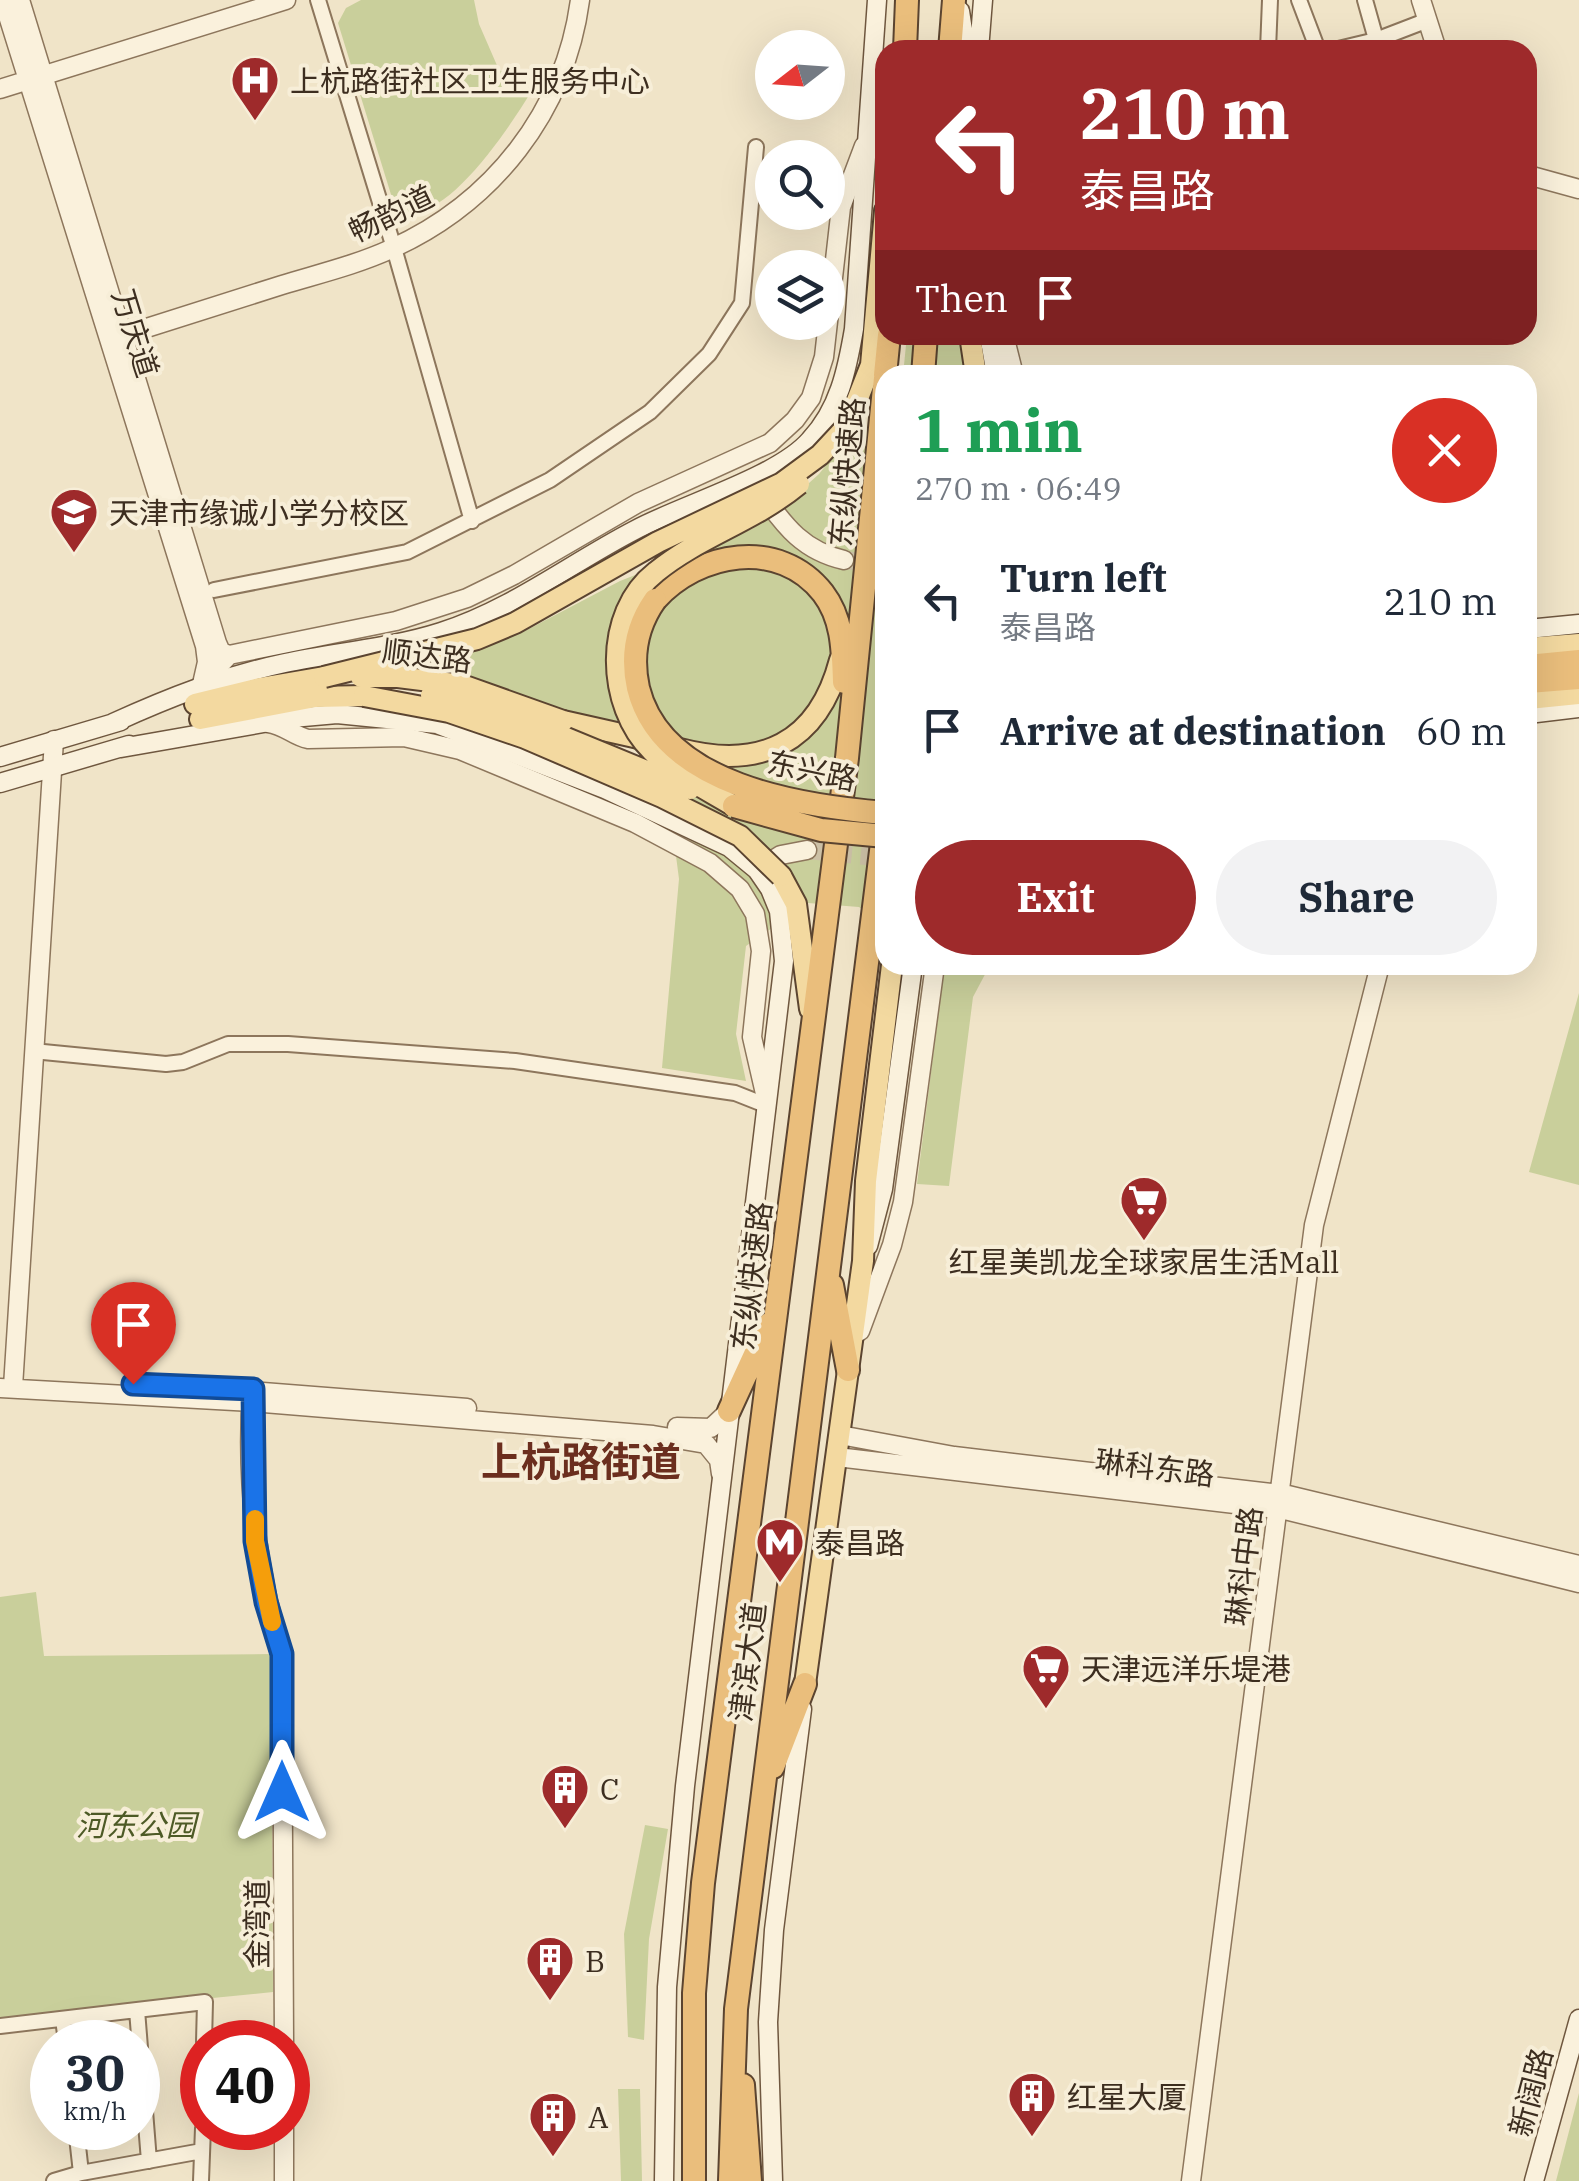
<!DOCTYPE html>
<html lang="en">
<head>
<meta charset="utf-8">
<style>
  :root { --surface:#fff; --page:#f2f2f3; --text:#1f2937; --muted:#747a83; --accent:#9e2a2b }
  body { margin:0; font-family:"IBM Plex Serif","Noto Sans SC",serif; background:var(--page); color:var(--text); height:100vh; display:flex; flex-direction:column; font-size:38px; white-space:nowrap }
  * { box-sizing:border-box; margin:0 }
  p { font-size:32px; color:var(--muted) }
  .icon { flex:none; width:55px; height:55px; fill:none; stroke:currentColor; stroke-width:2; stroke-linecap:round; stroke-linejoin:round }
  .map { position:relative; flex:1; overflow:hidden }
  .drawer { position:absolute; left:875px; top:365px; width:662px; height:610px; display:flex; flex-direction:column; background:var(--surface); border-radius:30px; box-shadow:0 10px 40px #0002 }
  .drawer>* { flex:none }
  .guide { position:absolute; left:875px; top:40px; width:662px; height:305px; border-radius:30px; box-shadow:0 10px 40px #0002; background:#9e2a2b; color:#fff; overflow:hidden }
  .needle { width:65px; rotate:253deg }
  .buttons { position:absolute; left:755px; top:30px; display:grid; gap:20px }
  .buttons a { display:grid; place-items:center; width:90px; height:90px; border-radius:50%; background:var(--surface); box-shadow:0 10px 40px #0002; font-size:50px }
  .speed { position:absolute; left:30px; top:2020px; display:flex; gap:20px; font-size:50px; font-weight:700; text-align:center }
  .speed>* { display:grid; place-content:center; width:130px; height:130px; border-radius:50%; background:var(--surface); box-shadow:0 10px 40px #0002; line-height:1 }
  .speed small { font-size:25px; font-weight:400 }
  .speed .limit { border:15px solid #d22; background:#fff; color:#111 }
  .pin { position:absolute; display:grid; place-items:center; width:85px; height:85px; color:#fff; margin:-102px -42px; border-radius:50% 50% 50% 0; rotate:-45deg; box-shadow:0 0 10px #0007 }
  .pin .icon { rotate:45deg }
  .me { position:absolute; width:110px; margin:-55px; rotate:0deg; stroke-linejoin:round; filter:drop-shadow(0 0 8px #0008) }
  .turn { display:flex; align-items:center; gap:35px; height:210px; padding:0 40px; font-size:45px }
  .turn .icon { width:130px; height:130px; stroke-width:2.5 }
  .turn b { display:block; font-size:70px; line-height:85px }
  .then { display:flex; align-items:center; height:95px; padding:0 40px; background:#0003; gap:20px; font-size:38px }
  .round { display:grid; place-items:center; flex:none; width:105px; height:105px; border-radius:52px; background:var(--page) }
  .head { display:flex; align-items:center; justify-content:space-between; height:170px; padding:0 40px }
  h1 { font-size:60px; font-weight:700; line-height:75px; color:#1e9e55 }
  .button { display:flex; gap:20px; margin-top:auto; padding:20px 40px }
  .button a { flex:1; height:115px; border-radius:60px; background:var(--accent); color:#fff; font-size:40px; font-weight:700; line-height:115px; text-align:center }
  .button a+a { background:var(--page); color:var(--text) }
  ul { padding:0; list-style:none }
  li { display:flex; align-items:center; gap:30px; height:130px; padding:0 40px }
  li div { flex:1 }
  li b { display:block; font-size:38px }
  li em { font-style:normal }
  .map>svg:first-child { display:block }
  .green { fill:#c9cf9b }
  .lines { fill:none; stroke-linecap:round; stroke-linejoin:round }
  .tertiary-tunnel { stroke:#ccc0a6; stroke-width:18; stroke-dasharray:18 9; stroke-linecap:butt }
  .minor-casing { stroke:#8d765c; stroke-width:18 }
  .tertiary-casing { stroke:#8d765c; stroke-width:21 }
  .secondary-casing { stroke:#6f573f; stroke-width:21 }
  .primary-casing { stroke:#5b4430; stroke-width:24 }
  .trunk-casing { stroke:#5b4430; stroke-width:26 }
  .minor { stroke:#faf1dc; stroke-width:14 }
  .tertiary { stroke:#faf1dc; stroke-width:18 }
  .secondary { stroke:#faf1dc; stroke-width:18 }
  .primary { stroke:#f3d9a0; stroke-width:20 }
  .trunk { stroke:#eabe7c; stroke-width:22 }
  .primary-bridge-casing { stroke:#5b4430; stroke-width:24; stroke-linecap:butt }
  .trunk-bridge-casing { stroke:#5b4430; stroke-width:26; stroke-linecap:butt }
  .primary-bridge { stroke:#f3d9a0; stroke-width:20 }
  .trunk-bridge { stroke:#eabe7c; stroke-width:22 }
  .route-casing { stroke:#114b97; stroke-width:25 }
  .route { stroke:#1a73e8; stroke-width:18 }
  .slow { stroke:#f59e0b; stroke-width:18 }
  .labels { text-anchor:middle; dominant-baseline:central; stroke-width:8; stroke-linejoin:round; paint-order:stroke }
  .poi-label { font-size:30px; fill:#3d2e20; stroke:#f7eed8; text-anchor:start }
  .street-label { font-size:30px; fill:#3d2e20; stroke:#f7eed8 }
  .park-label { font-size:30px; font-style:italic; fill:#4d5a26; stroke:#f7eed8 }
  .district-label { font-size:40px; font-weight:bold; fill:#6b2e1e; stroke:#f7eed8 }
</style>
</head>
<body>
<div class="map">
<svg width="1579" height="2181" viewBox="0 0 1579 2181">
  <rect width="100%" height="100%" fill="#f0e4c8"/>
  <path class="green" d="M361 0H474L479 24 499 70 522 80 540 76C524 107 433 252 393 201L338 23 346 8Z
    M907 335H963L969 375H903Z
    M860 423 885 454V926L859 907 808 903 746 946 736 1034 746 1081 662 1068 679 879 664 764 537 703 415 669 523 632 620 581 752 529 779 510 819 474Z
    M938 965H990L973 997 949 1186 917 1184 944 969Z
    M1579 993V1185L1529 1172Z
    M36 1592 44 1656 271 1654 273 1992 0 2019V1597Z
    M645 1825 668 1829 649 1939 644 2040 628 2037 624 1934Z
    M618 2089H640L642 2181H621Z
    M1579 2093V2181H1556Z"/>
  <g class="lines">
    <path class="tertiary-tunnel" d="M844 560 885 565
      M807 850 885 858"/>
    <g class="minor-casing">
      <path id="minor" d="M318 0 394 248 472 521
        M1299 0 1318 50
        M1365 0 1379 50
        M1268 50 1270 0
        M1334 50 1376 40 1428 20
        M214 590 407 552 550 480 650 412 709 354 742 303 756 147
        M33 1051 166 1064 183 1062 228 1044H288L515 1061 735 1093 768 1106
        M137 2010 149 2161
        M63 2019 66 2042
        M0 2026 205 2002 204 2042
        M76 2128 81 2173
        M54 2181 81 2173 202 2151
        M201 2181 203 2128"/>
    </g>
    <g class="tertiary-casing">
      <path id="tertiary" d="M3 0 205 646 207 662 202 684
        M20 0 217 643 221 652 229 655
        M1421 0 1437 50
        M0 89 286 0
        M1528 175 1579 189
        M1004 335 1014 375
        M115 338C170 321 226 303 282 285 318 274 356 265 391 249 493 203 565 112 580 0
        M762 494C785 527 804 551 844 560
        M202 684 229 655 396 621 467 598 514 575 638 503 770 443 795 420 811 398 824 357 841 207 864 146
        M268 723C285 725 293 736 308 739L404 737 460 750 635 823 710 863 740 889 755 914 761 951 752 1037 766 1098
        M757 870 781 855 807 850
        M860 1331 892 1245 903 1202 935 965
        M13 1387 54 740
        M199 1387 467 1408
        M0 1388 252 1402 653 1435 706 1444 719 1460 721 1474
        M252 1391C246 1480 256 1569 282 1654L284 2042
        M677 1427 711 1428 729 1411
        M840 1435 954 1456 1288 1495 1579 1565
        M837 1457 1285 1510 1579 1583
        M284 2128V2181
        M1191 2181 1314 1225 1380 965"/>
    </g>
    <g class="secondary-casing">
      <path id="secondary" d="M960 11 966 50
        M979 50 983 0
        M989 335 996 375
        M1528 629 1579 624
        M1528 714 1579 708
        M113 723C170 697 224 676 285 663 336 652 391 648 441 632 511 610 571 563 635 530 681 505 778 477 810 440 839 409 847 370 854 329L877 0
        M121 748 292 718 337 714 437 724 605 789 729 847 757 870 770 889 779 911 784 961 685 1786 667 1987 664 2181
        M0 757 121 721
        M0 783 129 745
        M868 1246 883 1189 913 965
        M773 2181 768 2022 774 1930 802 1709
        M1534 2181 1579 2019"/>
    </g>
    <g class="primary-casing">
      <path id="primary" d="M970 335 976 375
        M847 426 871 365 885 211
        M1528 648 1579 644
        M1528 699 1579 694
        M195 704 260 688 324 677
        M200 719 315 697 364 696
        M563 721 652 741
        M680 749C760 770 818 744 840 660
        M781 876 796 904 810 1009
        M805 1684 863 1261 866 1181 892 965"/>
    </g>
    <g class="trunk-casing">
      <path id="trunk" d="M905 50 907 0
        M950 50 954 0
        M885 375 889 335
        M923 375 926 335
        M655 600C698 552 779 537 823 593 843 619 843 651 844 682
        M1528 666 1579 661
        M1528 682 1579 678
        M832 1285 848 1370
        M729 1411 769 1324
        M773 1767 805 1684
        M743 2085 750 2181
        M694 2181V1993L703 1883 847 758 885 378
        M730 2181 736 2009 885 819"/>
    </g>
    <use href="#minor" class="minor"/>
    <use href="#tertiary" class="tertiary"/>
    <use href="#secondary" class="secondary"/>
    <use href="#primary" class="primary"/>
    <use href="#trunk" class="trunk"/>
    <g class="primary-bridge-casing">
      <path id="primary-bridge" d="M324 677 477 639 515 623 658 542 782 483 820 455 847 426
        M361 677H398L462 685 563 721
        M431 695 503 712 690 789
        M364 696 449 712 525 738 662 797 740 836 781 876
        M734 806C706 789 675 774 652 751 606 706 603 613 656 572 700 536 753 522 799 484"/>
    </g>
    <g class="trunk-bridge-casing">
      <path id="trunk-bridge" d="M655 600C636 627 631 656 638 688 662 786 801 806 885 813
        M734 806 821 830 885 836"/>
    </g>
    <use href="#primary-bridge" class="primary-bridge"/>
    <use href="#trunk-bridge" class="trunk-bridge"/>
  </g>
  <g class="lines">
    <g class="route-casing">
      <path id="route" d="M133 1384 253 1389 255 1541 266 1602 282 1654V1792"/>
    </g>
    <use href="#route" class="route"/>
    <path class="slow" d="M255 1519V1541L272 1622"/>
  </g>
  <defs>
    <g id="hospital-pin" transform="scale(2.5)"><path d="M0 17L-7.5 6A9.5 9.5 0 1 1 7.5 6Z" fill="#9e2a2b" stroke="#f7eed8"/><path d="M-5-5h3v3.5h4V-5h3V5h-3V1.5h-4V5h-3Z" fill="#fff"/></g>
    <g id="school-pin" transform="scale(2.5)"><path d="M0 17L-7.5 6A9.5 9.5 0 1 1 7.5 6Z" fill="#9e2a2b" stroke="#f7eed8"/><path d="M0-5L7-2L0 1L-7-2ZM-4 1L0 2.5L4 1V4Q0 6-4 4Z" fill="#fff"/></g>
    <g id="supermarket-pin" transform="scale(2.5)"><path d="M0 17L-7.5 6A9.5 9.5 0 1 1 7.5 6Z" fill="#9e2a2b" stroke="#f7eed8"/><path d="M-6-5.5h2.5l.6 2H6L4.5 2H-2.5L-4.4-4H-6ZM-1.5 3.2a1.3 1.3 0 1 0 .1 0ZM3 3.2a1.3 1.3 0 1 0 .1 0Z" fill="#fff"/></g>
    <g id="metro-pin" transform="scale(2.5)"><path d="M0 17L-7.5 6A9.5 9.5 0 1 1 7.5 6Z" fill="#9e2a2b" stroke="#f7eed8"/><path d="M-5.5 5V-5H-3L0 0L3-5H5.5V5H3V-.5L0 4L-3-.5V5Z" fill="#fff"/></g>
    <g id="building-pin" transform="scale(2.5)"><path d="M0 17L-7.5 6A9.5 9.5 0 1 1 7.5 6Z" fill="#9e2a2b" stroke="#f7eed8"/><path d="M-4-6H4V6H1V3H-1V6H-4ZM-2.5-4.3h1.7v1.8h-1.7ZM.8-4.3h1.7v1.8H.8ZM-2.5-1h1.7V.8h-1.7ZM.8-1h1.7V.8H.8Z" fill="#fff"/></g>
  </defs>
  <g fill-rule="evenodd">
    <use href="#hospital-pin" x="255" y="80"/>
    <use href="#school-pin" x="74" y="512"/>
    <use href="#supermarket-pin" x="1144" y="1200"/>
    <use href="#metro-pin" x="780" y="1542"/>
    <use href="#supermarket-pin" x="1046" y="1668"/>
    <use href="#building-pin" x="565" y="1788"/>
    <use href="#building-pin" x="550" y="1960"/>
    <use href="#building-pin" x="1032" y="2096"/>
    <use href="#building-pin" x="553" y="2116"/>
  </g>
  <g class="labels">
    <g class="poi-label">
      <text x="290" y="80">上杭路街社区卫生服务中心</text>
      <text x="109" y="512">天津市缘诚小学分校区</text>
      <text x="1144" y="1261" text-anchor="middle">红星美凯龙全球家居生活Mall</text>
      <text x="815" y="1542">泰昌路</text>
      <text x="1081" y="1668">天津远洋乐堤港</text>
      <text x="600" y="1788">C</text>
      <text x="585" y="1960">B</text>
      <text x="1067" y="2096">红星大厦</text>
      <text x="588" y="2116">A</text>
    </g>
    <g class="street-label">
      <text transform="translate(391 213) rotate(-26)">畅韵道</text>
      <text transform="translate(136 333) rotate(73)">万庆道</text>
      <text transform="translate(846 472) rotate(-85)">东纵快速路</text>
      <text transform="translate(427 655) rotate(7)">顺达路</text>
      <text transform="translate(812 770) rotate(12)">东兴路</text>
      <text transform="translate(751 1276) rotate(-83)">东纵快速路</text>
      <text transform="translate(1155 1467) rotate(7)">琳科东路</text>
      <text transform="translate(1243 1566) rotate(-83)">琳科中路</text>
      <text transform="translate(747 1662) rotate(-83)">津滨大道</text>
      <text transform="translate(256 1924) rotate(-90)">金湾道</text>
      <text transform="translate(1530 2092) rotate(-75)">新阔路</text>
    </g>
    <g class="park-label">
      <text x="136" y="1824">河东公园</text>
    </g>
    <g class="district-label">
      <text x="581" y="1461">上杭路街道</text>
    </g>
  </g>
</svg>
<div class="buttons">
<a><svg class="needle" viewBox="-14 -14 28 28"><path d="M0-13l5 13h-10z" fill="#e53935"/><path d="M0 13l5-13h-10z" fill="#747a83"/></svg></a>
<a><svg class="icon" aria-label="search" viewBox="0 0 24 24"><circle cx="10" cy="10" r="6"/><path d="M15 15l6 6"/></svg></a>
<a><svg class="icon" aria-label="layers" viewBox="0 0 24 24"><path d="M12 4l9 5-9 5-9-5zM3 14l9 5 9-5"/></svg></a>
</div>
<div class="speed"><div>30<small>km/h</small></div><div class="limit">40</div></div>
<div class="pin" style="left:133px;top:1384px;background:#d93025"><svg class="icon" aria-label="arrive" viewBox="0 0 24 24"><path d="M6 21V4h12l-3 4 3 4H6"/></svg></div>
<svg class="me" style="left:282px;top:1792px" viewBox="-20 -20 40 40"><path d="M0-17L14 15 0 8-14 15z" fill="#1a73e8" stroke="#fff" stroke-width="4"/></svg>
<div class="guide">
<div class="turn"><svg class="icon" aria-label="left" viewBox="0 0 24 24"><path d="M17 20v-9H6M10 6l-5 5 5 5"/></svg><div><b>210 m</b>泰昌路</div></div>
<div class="then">Then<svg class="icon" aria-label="arrive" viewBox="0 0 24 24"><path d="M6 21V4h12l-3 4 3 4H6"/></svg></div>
</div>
<section class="drawer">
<div class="head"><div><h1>1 min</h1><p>270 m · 06:49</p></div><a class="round" style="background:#d93025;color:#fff"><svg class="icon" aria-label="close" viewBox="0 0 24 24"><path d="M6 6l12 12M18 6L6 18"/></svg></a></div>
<ul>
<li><svg class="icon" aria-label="left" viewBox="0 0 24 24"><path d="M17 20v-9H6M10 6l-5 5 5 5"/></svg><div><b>Turn left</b><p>泰昌路</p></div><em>210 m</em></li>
<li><svg class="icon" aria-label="arrive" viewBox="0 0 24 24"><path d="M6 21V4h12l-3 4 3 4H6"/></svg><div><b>Arrive at destination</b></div><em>60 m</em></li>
</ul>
<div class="button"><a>Exit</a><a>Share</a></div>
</section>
</div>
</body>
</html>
